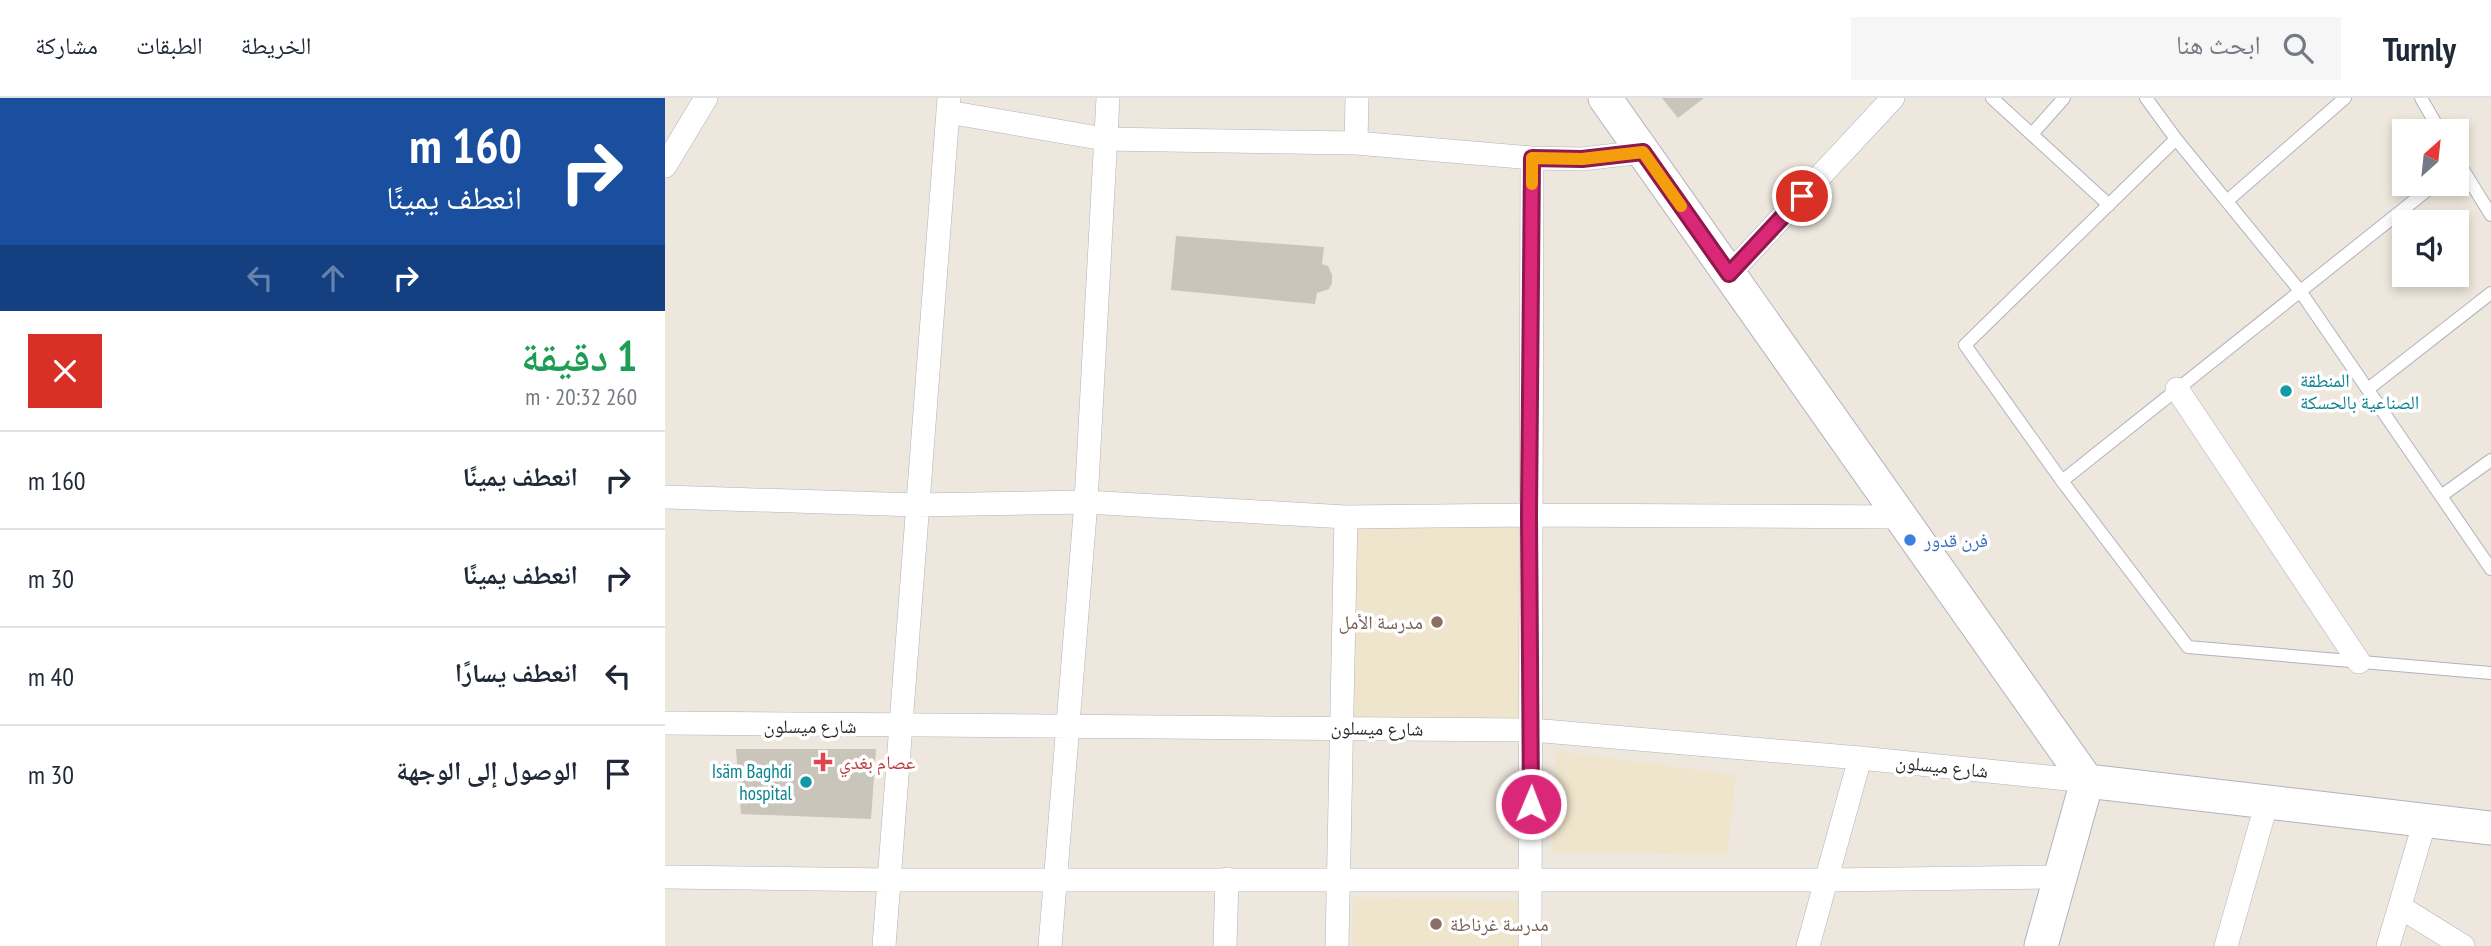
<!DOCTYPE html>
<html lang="ar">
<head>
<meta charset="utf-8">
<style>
  :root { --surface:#fff; --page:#f6f6f7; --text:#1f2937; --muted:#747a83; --line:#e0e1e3 }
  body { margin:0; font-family:"PT Sans Narrow","Noto Naskh Arabic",sans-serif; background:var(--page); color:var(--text); direction:rtl; height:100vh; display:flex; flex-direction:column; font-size:26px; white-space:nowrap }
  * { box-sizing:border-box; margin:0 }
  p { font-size:23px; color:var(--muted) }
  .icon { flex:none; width:38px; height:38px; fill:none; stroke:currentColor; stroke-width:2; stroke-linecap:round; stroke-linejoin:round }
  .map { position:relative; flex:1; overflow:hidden; direction:ltr }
  .side { display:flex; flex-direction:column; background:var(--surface); width:665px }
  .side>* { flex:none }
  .hud { background:#1a4fa0; color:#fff; overflow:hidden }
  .needle { width:46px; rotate:27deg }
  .controls { position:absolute; left:1727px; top:21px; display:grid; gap:14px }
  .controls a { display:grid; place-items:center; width:77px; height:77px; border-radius:0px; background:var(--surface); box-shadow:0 4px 10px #0003; font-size:35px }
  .pin { position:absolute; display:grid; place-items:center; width:60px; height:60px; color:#fff; margin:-30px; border:4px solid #fff; border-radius:50%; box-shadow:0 2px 7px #0007 }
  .me { position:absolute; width:77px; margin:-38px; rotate:1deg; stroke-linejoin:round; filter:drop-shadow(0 0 5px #0008) }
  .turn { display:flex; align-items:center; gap:24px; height:147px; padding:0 28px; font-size:32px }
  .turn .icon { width:91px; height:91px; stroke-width:2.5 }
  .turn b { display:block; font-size:49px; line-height:60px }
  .lanes { display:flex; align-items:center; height:66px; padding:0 28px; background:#0003; justify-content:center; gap:35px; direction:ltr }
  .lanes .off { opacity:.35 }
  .round { display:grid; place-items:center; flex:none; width:74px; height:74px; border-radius:0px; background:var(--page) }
  .headline { display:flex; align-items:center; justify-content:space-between; height:119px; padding:0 28px }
  h1 { font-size:42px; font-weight:600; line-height:52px; color:#1e9e55 }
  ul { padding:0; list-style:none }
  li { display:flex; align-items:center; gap:21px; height:98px; padding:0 28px; border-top:2px solid var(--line) }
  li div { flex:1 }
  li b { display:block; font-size:26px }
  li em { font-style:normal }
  header { display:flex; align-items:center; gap:42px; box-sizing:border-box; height:98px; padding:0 35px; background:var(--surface); border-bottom:2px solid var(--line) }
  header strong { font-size:33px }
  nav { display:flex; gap:38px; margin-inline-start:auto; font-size:24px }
  .search { width:490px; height:63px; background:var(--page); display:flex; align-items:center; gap:18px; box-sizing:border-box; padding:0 24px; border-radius:0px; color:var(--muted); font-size:26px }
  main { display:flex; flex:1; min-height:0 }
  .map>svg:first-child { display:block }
  .education { fill:#efe5cc }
  .building { fill:#c9c5bb }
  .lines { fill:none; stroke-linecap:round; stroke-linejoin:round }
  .lane-casing { stroke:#b1b2bf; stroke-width:14 }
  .street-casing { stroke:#b1b2bf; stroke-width:24 }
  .secondary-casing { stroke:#b1b2bf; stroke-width:35 }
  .lane { stroke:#fff; stroke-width:12 }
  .street { stroke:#fff; stroke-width:23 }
  .secondary { stroke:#fff; stroke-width:33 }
  .route-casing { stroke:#8e194d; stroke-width:18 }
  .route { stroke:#db2777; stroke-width:12 }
  .slow { stroke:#f59e0b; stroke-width:12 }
  .culture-dot { fill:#0f9aa8; stroke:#fff; stroke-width:2.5 }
  .shop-dot { fill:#3f7fe0; stroke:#fff; stroke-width:2.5 }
  .education-dot { fill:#8d6e63; stroke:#fff; stroke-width:2.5 }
  .health-dot { fill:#e0444e; stroke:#fff; stroke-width:2.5 }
  .labels { text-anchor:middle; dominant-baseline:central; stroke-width:7; stroke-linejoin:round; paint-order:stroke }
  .culture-label { font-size:19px; fill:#0d838f; stroke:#fff; text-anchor:start }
  .shop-label { font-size:19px; fill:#366cbe; stroke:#fff; text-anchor:start }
  .education-label { font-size:19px; fill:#785e54; stroke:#fff; text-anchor:end }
  .street-label { font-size:19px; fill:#2b2b2b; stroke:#fff }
  .health-label { font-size:19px; fill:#be3a42; stroke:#fff; text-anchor:start }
</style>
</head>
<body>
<header>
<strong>Turnly</strong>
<div class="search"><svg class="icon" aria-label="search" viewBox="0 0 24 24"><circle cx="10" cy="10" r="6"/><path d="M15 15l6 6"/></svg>ابحث هنا</div>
<nav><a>الخريطة</a><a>الطبقات</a><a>مشاركة</a></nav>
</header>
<main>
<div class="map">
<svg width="1826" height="848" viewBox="0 0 1826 848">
  <rect width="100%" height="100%" fill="#ede7dd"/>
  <path class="education" d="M864 417 867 632 677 630 681 419Z
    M891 653 1071 677 1062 757 887 754Z
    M688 799 855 803 854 848H687Z"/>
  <path class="building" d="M997 0H1039L1013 20Z
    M511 138 659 149 657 166 663 168 667 177V185L664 191 652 195 650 206 506 192Z
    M71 651H211L206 721 76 716Z"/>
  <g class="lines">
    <g class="lane-casing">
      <path id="lane" d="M1327 0 1444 107
        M1481 0 1511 41 1635 193 1826 471
        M1756 0 1775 33
        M1367 36 1399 0
        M1511 41 1300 247 1397 383 1523 549 1826 575
        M1792 62 1826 117
        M1562 103 1680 0
        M1703 291 1826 195
        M1397 383 1770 86
        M1776 398 1826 362"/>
    </g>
    <g class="street-casing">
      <path id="street" d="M283 14 439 41 691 45 867 60 917 61 978 54
        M691 45 692 0
        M0 68 41 0
        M1064 176 1228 0
        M1512 291 1694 564
        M0 399 252 407 421 404 681 419 864 417 1235 419
        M0 625 867 632 1195 660 1422 683
        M0 779 224 782H1163L1395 779
        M1735 809 1798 848
        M219 848 284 0
        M385 848 421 404 443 0
        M560 848 562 781
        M672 848 681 419
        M865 848 867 60
        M1143 848 1195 660
        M1561 848 1602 704
        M1723 848 1760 723"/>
    </g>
    <g class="secondary-casing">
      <path id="secondary" d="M940 0 1422 683 1826 730
        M1376 848 1422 683"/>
    </g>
    <use href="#lane" class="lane"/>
    <use href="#street" class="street"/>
    <use href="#secondary" class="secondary"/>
  </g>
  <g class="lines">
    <g class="route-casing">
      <path id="route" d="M866 706 864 417 867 60 917 61 978 54 1064 176 1137 98"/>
    </g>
    <use href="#route" class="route"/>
    <path class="slow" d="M867 86V60L917 61 978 54 1016 108"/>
  </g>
  <g class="culture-dot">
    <circle cx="1621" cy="293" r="7"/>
    <circle cx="141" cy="684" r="7"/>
  </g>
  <circle class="shop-dot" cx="1245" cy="442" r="7"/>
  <g class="education-dot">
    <circle cx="772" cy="524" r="7"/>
    <circle cx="771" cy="826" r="7"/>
  </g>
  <path class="health-dot" d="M154.5 653.5h7v7h7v7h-7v7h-7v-7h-7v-7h7z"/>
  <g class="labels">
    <g class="culture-label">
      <text x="1635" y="282">المنطقة<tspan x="1635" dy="22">الصناعية بالحسكة</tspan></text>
      <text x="127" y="673" text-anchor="end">Isäm Baghdi<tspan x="127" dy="22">hospital</tspan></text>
    </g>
    <g class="shop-label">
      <text x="1259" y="442">فرن قدور</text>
    </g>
    <g class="education-label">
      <text x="758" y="524">مدرسة الأمل</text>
      <text x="785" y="826" text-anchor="start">مدرسة غرناطة</text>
    </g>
    <g class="street-label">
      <text x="145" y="628">شارع ميسلون</text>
      <text transform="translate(712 630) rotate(1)">شارع ميسلون</text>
      <text transform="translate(1277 668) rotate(6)">شارع ميسلون</text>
    </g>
    <g class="health-label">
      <text x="174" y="664">عصام بغدي</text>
    </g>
  </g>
</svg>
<div class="controls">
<a><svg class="needle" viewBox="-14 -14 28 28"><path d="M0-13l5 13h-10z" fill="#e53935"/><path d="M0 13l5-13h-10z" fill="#747a83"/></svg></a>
<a><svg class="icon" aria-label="sound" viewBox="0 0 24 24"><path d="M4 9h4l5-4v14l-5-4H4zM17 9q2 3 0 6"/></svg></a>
</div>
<div class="pin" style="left:1137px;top:98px;background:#d93025"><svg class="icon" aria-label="arrive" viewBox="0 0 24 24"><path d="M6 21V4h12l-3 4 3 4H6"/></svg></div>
<svg class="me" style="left:866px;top:706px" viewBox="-20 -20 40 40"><circle r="17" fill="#db2777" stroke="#fff" stroke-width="3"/><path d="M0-11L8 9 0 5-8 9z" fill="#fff"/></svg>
</div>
<section class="side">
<div class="hud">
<div class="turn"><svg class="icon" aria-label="right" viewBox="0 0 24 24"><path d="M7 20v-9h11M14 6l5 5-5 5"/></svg><div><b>160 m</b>انعطف يمينًا</div></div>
<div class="lanes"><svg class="icon off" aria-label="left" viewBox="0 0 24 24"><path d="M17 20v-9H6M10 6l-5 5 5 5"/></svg><svg class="icon off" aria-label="ahead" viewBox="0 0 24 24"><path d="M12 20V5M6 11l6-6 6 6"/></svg><svg class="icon" aria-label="right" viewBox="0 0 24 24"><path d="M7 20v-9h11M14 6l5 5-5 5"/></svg></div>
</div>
<div class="headline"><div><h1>1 دقيقة</h1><p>260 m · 20:32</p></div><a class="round" style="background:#d93025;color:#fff"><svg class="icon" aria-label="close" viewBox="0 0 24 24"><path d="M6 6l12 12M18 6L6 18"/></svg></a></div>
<ul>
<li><svg class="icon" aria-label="right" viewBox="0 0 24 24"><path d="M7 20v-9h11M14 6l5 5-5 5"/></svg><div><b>انعطف يمينًا</b></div><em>160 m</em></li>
<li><svg class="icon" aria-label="right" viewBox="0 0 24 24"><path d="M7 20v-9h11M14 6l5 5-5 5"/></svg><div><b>انعطف يمينًا</b></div><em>30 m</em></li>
<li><svg class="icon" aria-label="left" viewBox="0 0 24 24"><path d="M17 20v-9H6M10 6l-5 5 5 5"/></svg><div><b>انعطف يسارًا</b></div><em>40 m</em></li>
<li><svg class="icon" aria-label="arrive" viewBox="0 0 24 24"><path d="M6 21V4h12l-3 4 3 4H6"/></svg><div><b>الوصول إلى الوجهة</b></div><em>30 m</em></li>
</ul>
</section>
</main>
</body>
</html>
